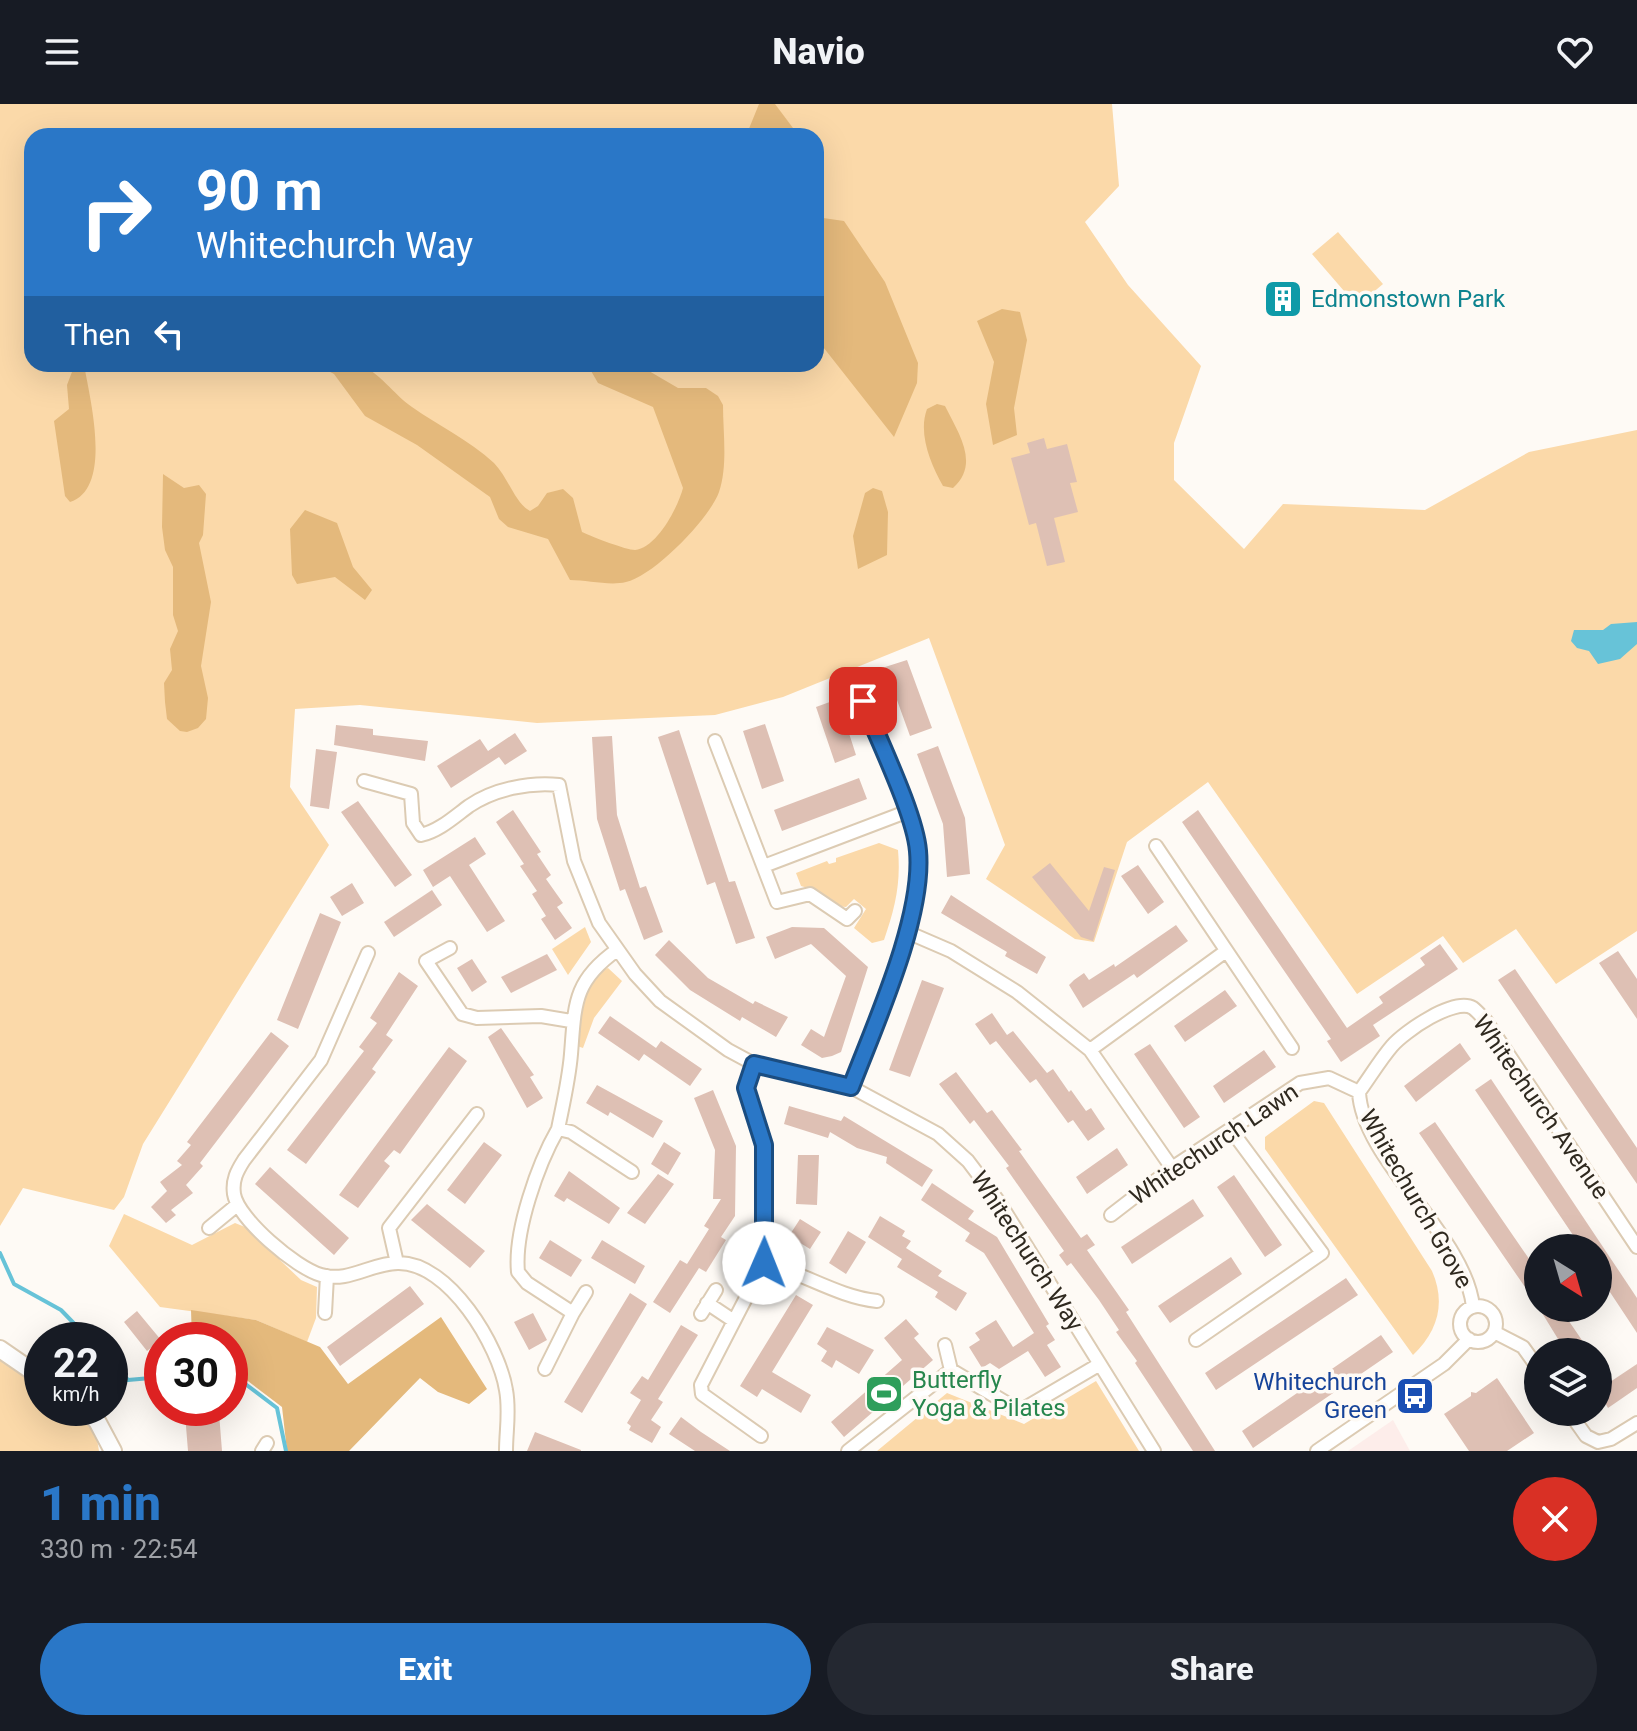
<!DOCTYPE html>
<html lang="en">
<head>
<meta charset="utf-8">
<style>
  :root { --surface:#171b24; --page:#242831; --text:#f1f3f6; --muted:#9ea1a6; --accent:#2a77c7 }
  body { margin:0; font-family:Roboto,sans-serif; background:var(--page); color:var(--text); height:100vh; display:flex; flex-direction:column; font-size:30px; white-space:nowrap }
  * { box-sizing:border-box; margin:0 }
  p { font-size:26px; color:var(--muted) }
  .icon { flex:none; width:44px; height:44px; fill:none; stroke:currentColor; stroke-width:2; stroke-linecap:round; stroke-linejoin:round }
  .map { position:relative; height:1347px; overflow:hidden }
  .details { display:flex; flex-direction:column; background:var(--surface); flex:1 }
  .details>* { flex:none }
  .hud { position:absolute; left:24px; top:24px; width:800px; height:244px; border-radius:24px; box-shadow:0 8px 32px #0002; background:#2a77c7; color:#fff; overflow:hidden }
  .needle { width:52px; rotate:143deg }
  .buttons { position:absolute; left:1524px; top:1130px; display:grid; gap:16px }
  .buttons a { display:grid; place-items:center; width:88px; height:88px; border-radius:50%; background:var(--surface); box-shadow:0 8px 32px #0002; font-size:40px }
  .speed { position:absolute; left:24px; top:1218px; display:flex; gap:16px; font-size:40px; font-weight:700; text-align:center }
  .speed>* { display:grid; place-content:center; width:104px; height:104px; border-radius:50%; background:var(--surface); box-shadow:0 8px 32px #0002; line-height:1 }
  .speed small { font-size:20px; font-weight:400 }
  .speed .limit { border:12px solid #d22; background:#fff; color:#111 }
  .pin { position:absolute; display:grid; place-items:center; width:68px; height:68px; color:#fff; margin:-34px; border-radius:16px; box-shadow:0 4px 12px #0006 }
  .me { position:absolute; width:88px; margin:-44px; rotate:1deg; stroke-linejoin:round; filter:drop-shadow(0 0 6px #0008) }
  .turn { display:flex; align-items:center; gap:28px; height:168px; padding:0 40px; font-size:36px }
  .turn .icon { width:104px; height:104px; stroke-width:2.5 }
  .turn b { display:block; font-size:56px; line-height:68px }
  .then { display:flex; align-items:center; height:76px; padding:0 40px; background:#0003; gap:16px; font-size:30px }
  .round { display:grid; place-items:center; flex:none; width:84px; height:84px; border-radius:42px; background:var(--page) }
  .overview { display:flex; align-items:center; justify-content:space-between; height:136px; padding:0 40px }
  h1 { font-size:48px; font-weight:800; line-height:60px; color:var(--accent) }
  .primary-button { display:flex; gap:16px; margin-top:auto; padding:16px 40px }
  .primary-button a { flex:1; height:92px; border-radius:48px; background:var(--accent); color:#fff; font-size:32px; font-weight:800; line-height:92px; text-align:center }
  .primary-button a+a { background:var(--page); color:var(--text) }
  header { display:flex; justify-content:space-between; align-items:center; height:104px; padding:0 40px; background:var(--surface); font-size:36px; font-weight:800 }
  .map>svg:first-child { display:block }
  .commercial { fill:#fdedea }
  .green { fill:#fbd9a9; fill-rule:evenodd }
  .forest { fill:#e4b97c }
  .water { fill:#67c3d8 }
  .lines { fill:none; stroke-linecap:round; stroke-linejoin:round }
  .stream { stroke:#67c3d8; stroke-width:4 }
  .building { fill:#dec0b4 }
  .minor-casing { stroke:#dccbb3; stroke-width:16 }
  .tertiary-casing { stroke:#dccbb3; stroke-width:20 }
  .minor { stroke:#fff; stroke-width:12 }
  .tertiary { stroke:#fff; stroke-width:16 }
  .route-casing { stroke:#1b4d81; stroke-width:20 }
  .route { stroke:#2a77c7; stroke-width:14 }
  .labels { text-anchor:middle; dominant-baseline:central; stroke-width:7; stroke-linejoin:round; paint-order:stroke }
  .culture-label { font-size:24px; fill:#0d838f; stroke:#fefaf5; text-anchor:start }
  .street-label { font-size:24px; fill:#2f291f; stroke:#fefaf5 }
  .leisure-label { font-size:24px; fill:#27864d; stroke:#fefaf5; text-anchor:start }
  .transit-label { font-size:24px; fill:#164399; stroke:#fefaf5; text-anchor:end }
</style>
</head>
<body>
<header><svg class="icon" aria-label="menu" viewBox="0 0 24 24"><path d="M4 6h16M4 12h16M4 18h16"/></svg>Navio<svg class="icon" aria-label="heart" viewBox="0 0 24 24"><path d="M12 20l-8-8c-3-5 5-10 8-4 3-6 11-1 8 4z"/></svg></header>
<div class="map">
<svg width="1637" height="1347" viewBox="0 0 1637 1347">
  <rect width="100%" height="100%" fill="#fefaf5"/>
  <path class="commercial" d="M1393 1316 1410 1347H1348Z"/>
  <path class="green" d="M0 0H1112L1119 82 1085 118 1128 181 1201 262 1174 339V376L1244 445 1283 400 1425 406 1529 348 1637 326V827L1556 880 1516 825 1463 859 1443 832 1357 890 1208 678 1127 738 1094 838 1075 835 986 775 1005 741 929 534 783 593 715 611 537 619 360 601 295 605 290 683 329 741 143 1040 124 1093 114 1106 23 1084 0 1122ZM32 32H816V260H32Z
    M1338 128 1383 180 1357 202 1312 150Z
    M879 739 898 746C901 780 895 804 884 836L872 839 854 824 866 805 854 795 846 803C832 802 819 786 801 782L796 769 827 757 829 760 836 758V754Z
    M585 823 591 838 568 871 552 845Z
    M608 864 622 877 594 914 583 944 577 942C578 915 581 887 600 867Z
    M1314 997 1324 999 1432 1167C1446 1199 1438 1227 1413 1251L1265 1045V1033Z
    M124 1110 192 1141 235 1119 245 1123 301 1176 317 1183 316 1214 307 1238 256 1216 160 1203 109 1142Z
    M0 1255 42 1285V1304H69L96 1329 99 1347H0Z
    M1096 1277 1139 1347H877L947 1289 1024 1320Z"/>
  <path class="forest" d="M759 0H775L799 32H746Z
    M816 113 844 117 885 178 918 259 917 279 894 333 816 234Z
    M1002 205 1020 208 1027 236 1014 304 1017 331 993 341 986 300 994 258 977 217Z
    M75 260H84C89 292 114 384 70 398L65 392 54 317 69 305 67 281Z
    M315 260C328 260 347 256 358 260 379 267 394 291 412 303 439 322 469 336 494 359 509 375 515 399 530 407L538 402 547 389 563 385 573 394 582 428C593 433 626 446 635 446 657 444 678 403 683 384L653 303 598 279 587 260H637L678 284H706L718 292 723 301C723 329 728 361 719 388 710 414 654 472 626 478 610 482 587 476 570 476L548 435 508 423 499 415 490 393 417 341 365 312 334 270Z
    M937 300 945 302C959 330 980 360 953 384L943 382C930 359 918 329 927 305Z
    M163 370 184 384 199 381 206 390 203 431 199 439 211 498 201 562 208 594 206 615 198 624 187 628 180 627 167 615 165 598 164 579 172 566 170 545 178 527 173 511V463L165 446 162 423Z
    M873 384 882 387 888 408 887 451 858 465 853 432 865 389Z
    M305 406 337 419 353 463 372 486 365 496 335 473 297 480 292 471 290 425Z
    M191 1206 256 1216 320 1243 348 1280 441 1213 487 1285 469 1300 438 1288 420 1274 349 1347H287L282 1303 244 1274 230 1273V1236H192Z"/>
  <path class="water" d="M1637 518V540L1620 555 1598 560 1589 547 1577 544 1571 537 1574 526H1603L1611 520Z"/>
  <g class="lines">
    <path class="stream" d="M0 1149 14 1180 61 1206 90 1236
      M110 1257 128 1276 162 1273
      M230 1275 240 1276 277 1304 286 1347"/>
  </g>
  <path class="building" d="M1282 178 1300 194 1284 211 1267 196Z
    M1044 334 1047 345 1067 340 1077 378 1070 379 1078 408 1054 414 1065 458 1047 462 1036 419 1029 421 1011 354 1030 349 1027 339Z
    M907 556 932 624 910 632 885 563Z
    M838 595 856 651 835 659 816 603Z
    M765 620 784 677 762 685 743 627Z
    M336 621 373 625V631L428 637 425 657 334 641Z
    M679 626 729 778 735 777 755 834 736 840 715 778 707 781 658 633Z
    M515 629 527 647 505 661 499 653 451 684 437 662 480 635 488 647Z
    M612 632 617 711 640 784 646 782 663 828 644 836 625 785 620 787 597 715 592 633Z
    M938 642 965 714 970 770 947 773 943 720 917 650Z
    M316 645 337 648 329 705 310 702Z
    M859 674 867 695 782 727 774 706Z
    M358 697 412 771 395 783 341 708Z
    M513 706 541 748 537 750 551 771 546 775 563 799 557 803 572 824 555 836 541 815 546 812 532 790 537 787 520 762 524 760 496 718Z
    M1198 706 1347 924 1383 899 1379 893 1425 861 1420 854 1440 840 1458 865 1373 921 1380 932 1341 958 1327 937 1331 935 1182 718Z
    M475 733 486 750 469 761 505 817 487 828 450 772 433 783 423 766Z
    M1050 759 1089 807 1104 763 1115 766 1093 837 1081 833 1032 773Z
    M1138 761 1164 798 1148 810 1121 772Z
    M352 779 364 799 342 812 330 793Z
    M432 786 442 801 394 833 384 818Z
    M951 791 1046 853 1037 870 1005 852 1007 848 941 809Z
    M320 809 341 818 298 925 277 916Z
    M1176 821 1188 837 1137 874 1134 870 1083 904 1069 881 1074 876 1084 869 1089 876 1114 860 1115 863Z
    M792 823 824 824 868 863 841 948 832 952 822 954 801 941 811 925 824 933 846 872 811 840 775 855 766 833Z
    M669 836 708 874 753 900 755 897 788 913 776 933 742 913 740 917 690 886 655 851Z
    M1618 847 1637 875V915L1599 859Z
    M547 850 557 866 511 889 501 873Z
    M472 855 487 878 472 888 457 864Z
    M1515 865 1637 1044V1080L1498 876Z
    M399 868 418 882 386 931 393 936 372 965 376 968 306 1060 287 1046 364 947 359 943 377 919 370 914Z
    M922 876 944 884 910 973 889 966Z
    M1225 886 1237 902 1185 938 1174 922Z
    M992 909 1007 931 1013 927 1047 969 1053 965 1069 988 1071 986 1086 1007 1091 1004 1105 1025 1088 1037 1073 1016 1068 1019 1036 975 1030 979 996 937 990 941 975 920Z
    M610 912 656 944 661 937 702 965 690 982 644 950 639 957 598 929Z
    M501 924 534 971 530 973 543 994 527 1004 488 933Z
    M271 928 289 942 200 1059 203 1062 186 1081 193 1089 171 1106 176 1111 166 1119 151 1103 167 1087 160 1078 182 1061 177 1057 191 1041 187 1038Z
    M1460 939 1471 955 1416 998 1404 982Z
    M1150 940 1200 1013 1184 1024 1134 950Z
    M449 943 467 957 400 1050 394 1046 384 1057 390 1062 358 1104 339 1091Z
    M1264 946 1276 963 1224 999 1213 982Z
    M956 968 987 1009 992 1006 1022 1046 1019 1047 1081 1134 1087 1130 1095 1141 1087 1146 1129 1206 1126 1208 1215 1347H1193L1135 1259 1137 1257 1116 1228 1119 1226 1099 1196 1071 1159 1067 1162 1059 1151 1064 1147 1006 1064 1009 1062 974 1016 970 1020 939 980Z
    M1491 975 1637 1194V1229L1598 1170V1144H1566L1577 1137 1475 986Z
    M597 981 663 1017 653 1034 610 1008 608 1012 586 999Z
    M713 986 736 1042 735 1112 721 1133 726 1136 706 1168 699 1164 670 1209 653 1198 680 1156 687 1160 709 1125 704 1122 721 1095H713L715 1046 694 994Z
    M789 1002 841 1017 844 1012 933 1066 922 1083 886 1059 887 1053 857 1044 830 1028 828 1034 784 1020Z
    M1435 1018 1538 1168V1202L1419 1029Z
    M484 1038 502 1051 465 1100 447 1086Z
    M664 1038 681 1049 668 1071 651 1060Z
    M1117 1044 1128 1061 1087 1090 1076 1073Z
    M798 1051H819L817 1101 796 1100Z
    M270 1063 349 1134 334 1151 255 1080Z
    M569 1067 620 1104 609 1120 567 1094 564 1098 554 1092Z
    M658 1070 674 1080 645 1120 627 1109Z
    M1234 1071 1282 1141 1265 1153 1217 1083Z
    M932 1079 974 1107 968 1115 997 1133 1049 1220 1046 1222 1055 1236 1047 1241 1061 1263 1045 1273 1028 1247 999 1265 990 1259 982 1264 969 1243 980 1236 975 1229 996 1216 1013 1243 1034 1229 984 1149 965 1137 970 1129 921 1096Z
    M1193 1095 1204 1112 1132 1160 1121 1143Z
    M427 1100 485 1147 470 1164 411 1116Z
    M880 1112 905 1127 902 1132 911 1137 906 1144 942 1167 938 1172 967 1189 956 1207 935 1193 938 1188 897 1163 902 1155 868 1133Z
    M800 1115 821 1128 810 1145 789 1132Z
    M848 1127 866 1138 846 1170 829 1159Z
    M550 1136 582 1156 571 1173 539 1154Z
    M602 1136 645 1162 635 1180 591 1154Z
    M1231 1153 1242 1170 1170 1219 1158 1202Z
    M1346 1174 1358 1191 1216 1286 1205 1269Z
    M410 1182 424 1200 340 1262 327 1243Z
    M630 1189 647 1200 582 1309 564 1298Z
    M796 1191 813 1201 772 1268 811 1291 801 1309 762 1285 757 1293 740 1282Z
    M1539 1204H1560L1590 1248H1566Z
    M137 1207 161 1236 147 1247 124 1218Z
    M533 1209 547 1236 529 1246 514 1218Z
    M906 1215 919 1230 914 1234 933 1256 844 1333 831 1318 902 1256 884 1234Z
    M681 1221 698 1231 658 1295 663 1298 651 1316 661 1323 652 1339 629 1326 631 1322 627 1319 641 1296 630 1289 642 1272 648 1276Z
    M827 1223 874 1246 859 1270 836 1256 832 1264 821 1257 827 1247 817 1240Z
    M1381 1231 1393 1248 1253 1344 1242 1327Z
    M1637 1260V1284L1608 1304 1598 1286Z
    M1497 1274 1534 1329 1507 1347H1469L1444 1310 1471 1292V1288L1476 1289Z
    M219 1309 222 1347H188L185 1310Z
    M681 1313 701 1328 730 1347H695L669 1330Z
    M535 1328 581 1346V1347H527Z"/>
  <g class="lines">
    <g class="minor-casing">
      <path id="minor" d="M715 637 777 798 810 790 847 815 855 807
        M364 677 411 690 413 719 421 731C439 727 454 713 469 702 494 685 529 678 559 681L574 757 599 819 635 870 660 897 728 946 754 960 851 983 938 1030 968 1057 999 1098 1154 1347
        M1156 742 1292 944
        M764 762 906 708
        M907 828 951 847 1017 888 1090 946 1172 1064
        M450 844 426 857 462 910 477 914 541 912 571 917
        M617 846C573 877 575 901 571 950 569 975 563 1000 558 1025L571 1028 632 1068
        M368 849 321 956 244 1056C237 1067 232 1076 234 1090 238 1115 296 1164 321 1171 349 1179 371 1159 398 1159 449 1158 499 1242 506 1286 510 1307 506 1327 506 1347
        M1090 946 1226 847
        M754 960 746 984 764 1041V1159L701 1281 702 1290 761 1332
        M851 983C873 924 928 806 918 745 912 705 879 636 863 596
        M1359 988C1370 973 1380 956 1392 942 1404 928 1454 893 1473 904 1477 907 1482 913 1486 917L1637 1143
        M1359 988C1362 1056 1466 1132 1473 1203
        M558 1025C538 1060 514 1127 518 1168L527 1179 573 1209 586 1188
        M1111 1111 1172 1064 1300 979 1329 974 1359 988
        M209 1124 237 1101
        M397 1159 389 1124 477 1010
        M764 1159C802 1168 838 1193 877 1197
        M707 1199 734 1217
        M1460 1220a18 18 0 1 1 36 0a18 18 0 1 1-36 0Z
        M325 1209 327 1172
        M701 1210 716 1186
        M1494 1228 1523 1243 1538 1264
        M1196 1236 1322 1149 1231 1026
        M945 1241 951 1266
        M545 1265 573 1209
        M1569 1308 1586 1332 1598 1338 1611 1335 1637 1319
        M262 1347 267 1339
        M848 1347 951 1266 1020 1307 1100 1260
        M1317 1347 1444 1260 1469 1235"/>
    </g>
    <g class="tertiary-casing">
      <path id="tertiary" d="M0 1245 42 1274
        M84 1304 97 1317 113 1347"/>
    </g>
    <use href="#minor" class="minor"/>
    <use href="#tertiary" class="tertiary"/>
  </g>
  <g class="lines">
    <g class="route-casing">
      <path id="route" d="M764 1159V1041L746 984 754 960 851 983C875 920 924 813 918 747 915 710 878 635 863 597"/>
    </g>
    <use href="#route" class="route"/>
  </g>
  <defs>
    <g id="building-square" transform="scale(2)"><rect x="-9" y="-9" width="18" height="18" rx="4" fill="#0f9aa8" stroke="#fefaf5"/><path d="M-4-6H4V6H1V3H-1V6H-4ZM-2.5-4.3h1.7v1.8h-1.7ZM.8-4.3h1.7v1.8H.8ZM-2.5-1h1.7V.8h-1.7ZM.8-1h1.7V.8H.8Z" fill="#fff"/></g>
    <g id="stadium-square" transform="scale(2)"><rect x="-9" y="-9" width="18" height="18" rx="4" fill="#2e9e5b" stroke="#fefaf5"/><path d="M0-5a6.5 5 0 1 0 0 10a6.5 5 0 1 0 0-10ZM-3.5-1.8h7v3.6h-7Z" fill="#fff"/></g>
    <g id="bus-square" transform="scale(2)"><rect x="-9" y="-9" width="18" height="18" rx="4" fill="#1a4fb4" stroke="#fefaf5"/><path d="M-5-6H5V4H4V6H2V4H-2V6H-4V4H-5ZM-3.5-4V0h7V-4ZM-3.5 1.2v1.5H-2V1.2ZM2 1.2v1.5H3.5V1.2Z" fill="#fff"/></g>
  </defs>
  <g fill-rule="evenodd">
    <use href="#building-square" x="1283" y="195"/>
    <use href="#stadium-square" x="884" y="1290"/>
    <use href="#bus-square" x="1415" y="1292"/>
  </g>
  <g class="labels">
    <g class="culture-label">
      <text x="1311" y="195">Edmonstown Park</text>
    </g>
    <g class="street-label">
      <text transform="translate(1541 1003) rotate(55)">Whitechurch Avenue</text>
      <text transform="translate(1214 1040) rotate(-34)">Whitechurch Lawn</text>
      <text transform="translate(1416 1095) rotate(60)">Whitechurch Grove</text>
      <text transform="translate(1027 1147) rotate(57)">Whitechurch Way</text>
    </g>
    <g class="leisure-label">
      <text x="912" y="1276">Butterfly<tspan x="912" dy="28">Yoga &amp; Pilates</tspan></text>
    </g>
    <g class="transit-label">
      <text x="1387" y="1278">Whitechurch<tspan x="1387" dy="28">Green</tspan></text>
    </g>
  </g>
</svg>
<div class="buttons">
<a><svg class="needle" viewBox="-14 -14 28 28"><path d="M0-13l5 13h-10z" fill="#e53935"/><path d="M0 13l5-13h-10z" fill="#9ea1a6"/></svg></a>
<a><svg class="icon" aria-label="layers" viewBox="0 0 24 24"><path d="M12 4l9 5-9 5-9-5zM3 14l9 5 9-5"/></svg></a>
</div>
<div class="speed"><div>22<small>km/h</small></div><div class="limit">30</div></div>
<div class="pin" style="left:863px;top:597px;background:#d93025"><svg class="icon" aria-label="arrive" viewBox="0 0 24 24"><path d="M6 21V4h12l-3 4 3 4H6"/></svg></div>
<svg class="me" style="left:764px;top:1159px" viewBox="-20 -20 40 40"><circle r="19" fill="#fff"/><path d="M0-13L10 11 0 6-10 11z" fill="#2a77c7"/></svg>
<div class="hud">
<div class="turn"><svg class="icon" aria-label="right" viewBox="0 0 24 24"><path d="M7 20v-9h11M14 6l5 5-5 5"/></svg><div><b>90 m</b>Whitechurch Way</div></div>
<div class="then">Then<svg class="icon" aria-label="left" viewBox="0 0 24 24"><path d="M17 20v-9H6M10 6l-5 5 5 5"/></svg></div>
</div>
</div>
<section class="details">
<div class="overview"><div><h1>1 min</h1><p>330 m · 22:54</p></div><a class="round" style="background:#d93025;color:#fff"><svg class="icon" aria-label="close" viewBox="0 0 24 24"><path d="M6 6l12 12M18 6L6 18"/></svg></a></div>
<div class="primary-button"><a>Exit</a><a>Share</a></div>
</section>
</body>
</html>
